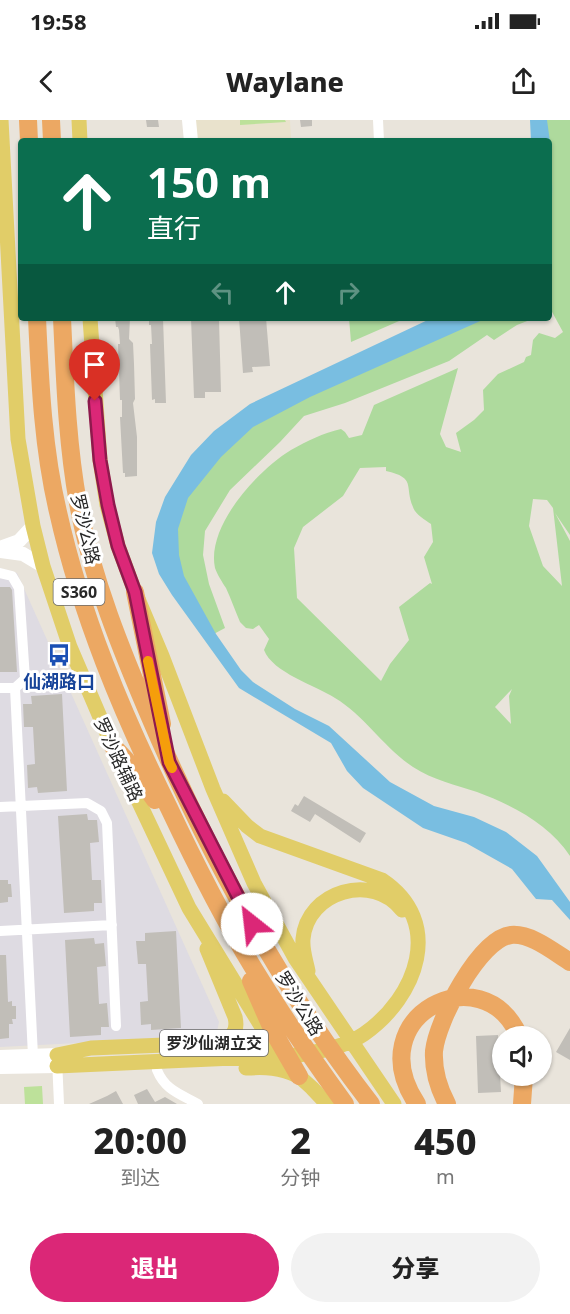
<!DOCTYPE html>
<html lang="zh">
<head>
<meta charset="utf-8">
<style>
  :root { --surface:#fff; --page:#f2f2f2; --text:#222; --muted:#767676; --accent:#db2777 }
  body { margin:0; font-family:"Noto Sans","Noto Sans SC",sans-serif; background:var(--page); color:var(--text); height:100vh; display:flex; flex-direction:column; font-size:22px; white-space:nowrap }
  * { box-sizing:border-box; margin:0 }
  p { font-size:20px; color:var(--muted) }
  .icon { flex:none; width:33px; height:33px; fill:none; stroke:currentColor; stroke-width:2; stroke-linecap:round; stroke-linejoin:round }
  .map { position:relative; height:984px; overflow:hidden }
  .drawer { display:flex; flex-direction:column; background:var(--surface); flex:1 }
  .drawer>* { flex:none }
  .top-card { position:absolute; left:18px; top:18px; width:534px; height:183px; border-radius:6px; box-shadow:0 2px 4px #0004; background:#0b6e4f; color:#fff; overflow:hidden }
  .controls { position:absolute; left:492px; top:906px; display:grid; gap:12px }
  .controls a { display:grid; place-items:center; width:60px; height:60px; border-radius:50%; background:var(--surface); box-shadow:0 2px 4px #0004; font-size:30px }
  .pin { position:absolute; display:grid; place-items:center; width:51px; height:51px; color:#fff; margin:-62px -26px; border-radius:50% 50% 50% 0; rotate:-45deg; box-shadow:0 0 6px #0007 }
  .pin .icon { rotate:45deg }
  .me { position:absolute; width:66px; margin:-33px; rotate:331deg; stroke-linejoin:round; filter:drop-shadow(0 0 4px #0008) }
  .turn { display:flex; align-items:center; gap:21px; height:126px; padding:0 30px; font-size:27px }
  .turn .icon { width:78px; height:78px; stroke-width:2.5 }
  .turn b { display:block; font-size:42px; line-height:51px }
  .lanes { display:flex; align-items:center; height:57px; padding:0 30px; background:#0003; justify-content:center; gap:30px; direction:ltr }
  .lanes .off { opacity:.35 }
  .eta { display:flex; justify-content:space-evenly; align-items:center; height:102px; text-align:center }
  .eta b { font-size:36px; font-weight:800; line-height:42px }
  .primary-button { display:flex; gap:12px; margin-top:auto; padding:12px 30px }
  .primary-button a { flex:1; height:69px; border-radius:36px; background:var(--accent); color:#fff; font-size:24px; font-weight:800; line-height:69px; text-align:center }
  .primary-button a+a { background:var(--page); color:var(--text) }
  .status { display:flex; justify-content:space-between; align-items:center; height:42px; padding:0 30px; background:var(--surface); direction:ltr }
  .status svg { height:16px; fill:currentColor }
  header { display:flex; justify-content:space-between; align-items:center; height:78px; padding:0 30px; background:var(--surface); font-size:27px; font-weight:800 }
  .map>svg:first-child { display:block }
  .industrial { fill:#dedbe2 }
  .education { fill:#e9e2cc }
  .green { fill:#aeda9d; fill-rule:evenodd }
  .pitch { fill:#bde19a }
  .water { fill:#79bee1 }
  .building { fill:#c1beb8 }
  .lines { fill:none; stroke-linecap:round; stroke-linejoin:round }
  .street { stroke:#fff; stroke-width:10 }
  .secondary { stroke:#fff; stroke-width:14 }
  .primary { stroke:#e1cd68; stroke-width:15 }
  .highway { stroke:#eca863; stroke-width:18 }
  .route-casing { stroke:#8e194d; stroke-width:15 }
  .route { stroke:#db2777; stroke-width:10 }
  .slow { stroke:#f59e0b; stroke-width:10 }
  .labels { text-anchor:middle; dominant-baseline:central; stroke-width:6; stroke-linejoin:round; paint-order:stroke }
  .shield { fill:#fff; stroke:#686868; stroke-width:1.5 }
  .shield-label { font-size:16px; font-weight:bold; fill:#282828 }
  .street-label { font-size:18px; fill:#282828; stroke:#fff }
  .transit-label { font-size:18px; font-weight:bold; fill:#164399; stroke:#fff }
</style>
</head>
<body>
<div class="status"><b>19:58</b><svg viewBox="0 0 49 12"><path d="M0 12V9h3v3zM5 12V6h3v6zM10 12V3h3v9zM15 12V0h3v12zM26 1h20v11H26zM47 4h2v5h-2z"/></svg></div>
<header><svg class="icon" aria-label="back" viewBox="0 0 24 24"><path d="M15 5l-7 7 7 7"/></svg>Waylane<svg class="icon" aria-label="share" viewBox="0 0 24 24"><path d="M12 15V3M7 8l5-5 5 5M5 13v7h14v-7"/></svg></header>
<div class="map">
<svg width="570" height="984" viewBox="0 0 570 984">
  <rect width="100%" height="100%" fill="#e9e4db"/>
  <path class="industrial" d="M0 448 17 453 219 902 216 916 0 927Z"/>
  <path class="education" d="M194 0H290L291 18 195 21Z"/>
  <path class="green" d="M540 0H570V415L555 393 570 421V736C549 704 512 685 477 672 456 665 433 660 413 647 384 628 365 596 335 578 315 565 273 553 264 530L269 519 259 505 253 509 246 508 240 502C235 490 231 479 226 468 222 462 217 454 215 448 206 406 258 350 291 330 307 321 323 313 341 309L345 312 349 318 362 315 374 285 458 248 440 314 446 327 461 332 456 313 474 300 484 290 483 270 498 254 524 242 526 237 531 235 533 220 539 213 555 218 563 212 551 190 549 193V21ZM386 347V351C417 358 404 366 413 387 415 394 425 400 431 404L433 422 424 437 432 464 430 463 399 487 409 520 390 544 381 561 297 478 294 428 303 407 343 376 360 348ZM533 379 547 380 553 388 562 466 543 446 529 406ZM512 569 509 576 511 604 495 587Z
    M349 198H406L351 222Z
    M466 198H535L517 205 494 220 487 215 449 241 345 283 304 296 280 322 230 370 205 411 203 435 209 464 225 508 210 516 161 421 179 371 246 298Z"/>
  <path class="pitch" d="M240 0H285L286 2 240 5Z
    M42 966 43 984H25L24 967Z"/>
  <path class="water" d="M530 0H547C554 43 553 88 549 131V21H531Z
    M432 198H487L310 277 253 307 221 337 188 378 178 409 179 435 184 456 216 514 241 550 253 562 295 589 329 606 390 662 434 686 474 697 506 712 537 736 570 782V800L552 780 536 779 512 749 466 723 423 708 363 668 347 651 331 623 239 568 172 475 159 454 152 433 156 402 165 377 191 335 214 311 250 284Z"/>
  <path class="building" d="M146 0H158L159 7H147Z
    M300 0H312V6L301 7Z
    M115 198H130L129 219 133 223 134 244 135 279 133 283 137 317V356L125 357V353H123L120 297H122V280H120L118 224H120L119 210 118 207H116Z
    M149 198H163L166 283H155V279L152 280 150 224H152L151 205H149Z
    M191 198H202V201L219 200 221 272H205V278H194Z
    M239 198H266L270 246 252 247 253 252 243 253Z
    M0 467H10L12 470 17 552H0Z
    M62 574 67 671 38 673 37 667 28 668 27 645 35 644 33 607H24L23 584H32L31 576Z
    M304 676 366 713 360 723 315 694 310 702 291 691 295 684 298 686Z
    M87 694 88 700H97L99 722 90 723 92 760H101L102 783H94V791L64 793 58 696Z
    M0 760H8V764H11L12 777H8V782L0 783Z
    M176 811 181 908 151 910V904L141 905 140 882 148 881 146 844H138L136 821H145V813Z
    M94 818 95 824 104 823 106 846 97 847 99 884 107 883 109 907H101V915L70 917 65 820Z
    M0 835H6L8 882 12 881V886H16V899H12L13 904H9V918L0 919Z
    M570 908V940L556 932Z
    M498 915 501 972 478 973 476 916Z
    M147 969 155 982 165 977 177 984H138L134 975Z
    M116 971 123 984H89L107 976Z"/>
  <g class="lines">
    <path class="street" d="M378 0 379 21
      M0 453 12 456 19 468 25 559 15 568H0
      M15 568 33 936
      M0 687 87 683 101 691 107 703 116 906
      M0 811 112 805
      M57 939 59 984
      M157 950C165 970 180 974 198 984"/>
    <path class="secondary" d="M189 0 191 21
      M0 428 19 421 33 406
      M0 431 23 434 43 446
      M0 937 57 935
      M0 947 57 946"/>
    <path class="primary" d="M1 0 18 319 33 406 43 446 70 527 112 625 189 788 271 922
      M79 0 80 21
      M90 198 100 340 107 385 118 426 135 472 162 536 213 669 254 763 295 838 394 984
      M308 851C306 841 302 830 303 819 307 771 373 752 402 790
      M57 935 91 928 214 923C230 919 239 914 235 897L207 829
      M57 946 299 935C321 931 345 927 364 914 417 877 445 802 382 760L260 716 247 706 223 681
      M246 948C265 947 280 947 298 956
      M290 948 312 968 327 984"/>
    <path class="highway" d="M28 0 29 21
      M51 0 52 21
      M37 198C40 262 43 329 58 392 81 495 122 593 169 688 195 743 222 797 254 849 282 895 313 940 345 984
      M62 198C65 260 67 322 78 383 92 459 122 532 152 602 210 737 281 868 371 984
      M135 472 162 604
      M112 625 126 640 155 680
      M251 861 273 911 299 956
      M417 984C358 896 483 833 519 916
      M447 984C438 967 433 950 434 931 437 901 479 819 511 815 531 813 554 832 570 842
      M522 984 524 956"/>
  </g>
  <g class="lines">
    <g class="route-casing">
      <path id="route" d="M95 281 100 340 108 385 118 426 135 472 169 642 252 804"/>
    </g>
    <use href="#route" class="route"/>
    <path class="slow" d="M148 541 169 642 172 648"/>
  </g>
  <defs>
    <g id="bus-bare" transform="scale(1.8)"><path d="M-5-6H5V4H4V6H2V4H-2V6H-4V4H-5ZM-3.5-4V0h7V-4ZM-3.5 1.2v1.5H-2V1.2ZM2 1.2v1.5H3.5V1.2Z" fill="#1a4fb4" stroke="#fff" stroke-width="2.5" paint-order="stroke"/></g>
  </defs>
  <g fill-rule="evenodd">
    <use href="#bus-bare" x="59" y="535"/>
  </g>
  <g class="labels">
    <g class="shield">
      <rect x="53.5" y="459" width="51" height="26" rx="4.5"/>
      <rect x="160" y="910" width="108" height="26" rx="4.5"/>
    </g>
    <g class="shield-label">
      <text x="79" y="472">S360</text>
      <text x="214" y="923">罗沙仙湖立交</text>
    </g>
    <g class="street-label">
      <text transform="translate(86 409) rotate(77)">罗沙公路</text>
      <text transform="translate(119 639) rotate(65)">罗沙路辅路</text>
      <text transform="translate(300 883) rotate(58)">罗沙公路</text>
    </g>
    <g class="transit-label">
      <text x="59" y="561">仙湖路口</text>
    </g>
  </g>
</svg>
<div class="controls">
<a><svg class="icon" aria-label="sound" viewBox="0 0 24 24"><path d="M4 9h4l5-4v14l-5-4H4zM17 9q2 3 0 6"/></svg></a>
</div>
<div class="pin" style="left:95px;top:281px;background:#d93025"><svg class="icon" aria-label="arrive" viewBox="0 0 24 24"><path d="M6 21V4h12l-3 4 3 4H6"/></svg></div>
<svg class="me" style="left:252px;top:804px" viewBox="-20 -20 40 40"><circle r="19" fill="#fff"/><path d="M0-13L10 11 0 6-10 11z" fill="#db2777"/></svg>
<div class="top-card">
<div class="turn"><svg class="icon" aria-label="ahead" viewBox="0 0 24 24"><path d="M12 20V5M6 11l6-6 6 6"/></svg><div><b>150 m</b>直行</div></div>
<div class="lanes"><svg class="icon off" aria-label="left" viewBox="0 0 24 24"><path d="M17 20v-9H6M10 6l-5 5 5 5"/></svg><svg class="icon" aria-label="ahead" viewBox="0 0 24 24"><path d="M12 20V5M6 11l6-6 6 6"/></svg><svg class="icon off" aria-label="right" viewBox="0 0 24 24"><path d="M7 20v-9h11M14 6l5 5-5 5"/></svg></div>
</div>
</div>
<section class="drawer">
<div class="eta">
<div><b>20:00</b><p>到达</p></div>
<div><b>2</b><p>分钟</p></div>
<div><b>450</b><p>m</p></div>
</div>
<div class="primary-button"><a>退出</a><a>分享</a></div>
</section>
</body>
</html>
